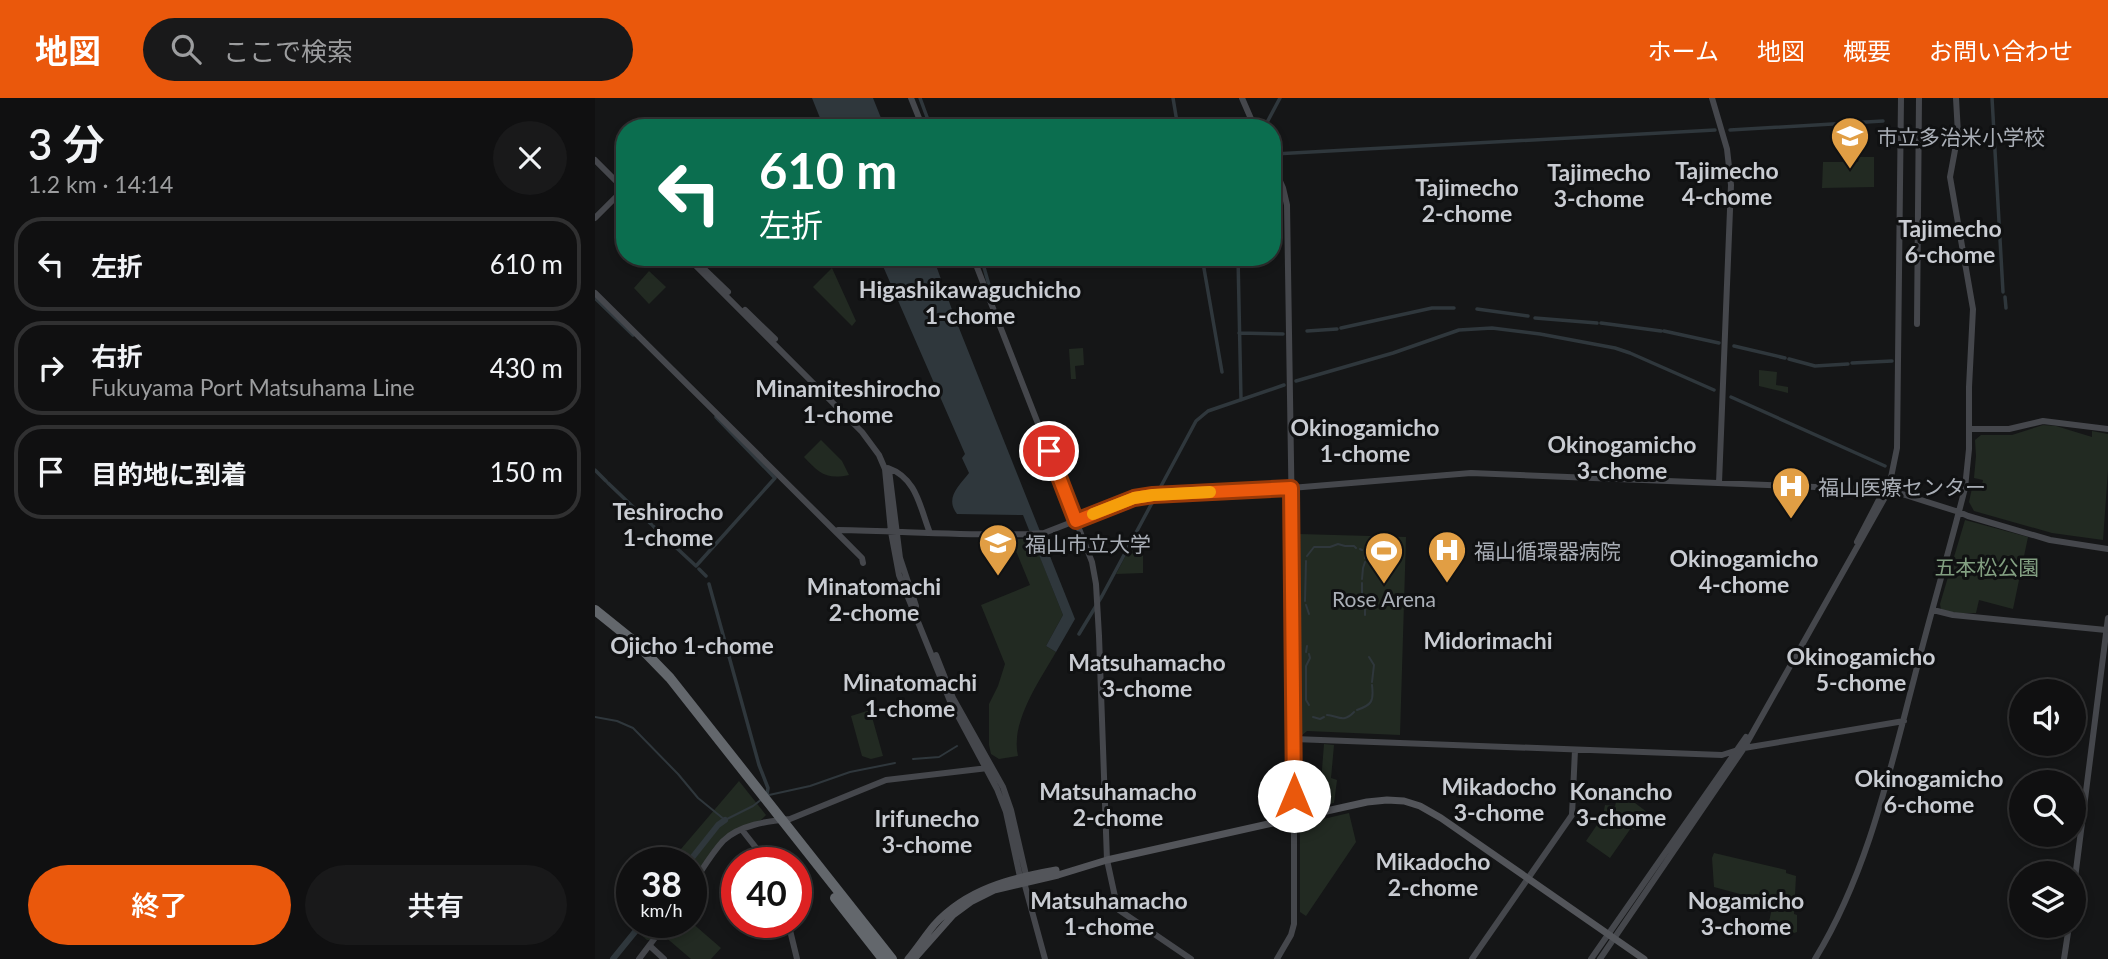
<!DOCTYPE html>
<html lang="ja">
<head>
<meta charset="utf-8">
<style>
  :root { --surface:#101011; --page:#19191a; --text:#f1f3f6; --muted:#9c9d9f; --line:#303031; --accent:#ea580c }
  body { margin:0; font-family:Lato,"Noto Sans JP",sans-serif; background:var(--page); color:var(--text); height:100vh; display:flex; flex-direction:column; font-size:26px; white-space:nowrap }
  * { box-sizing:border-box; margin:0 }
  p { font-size:23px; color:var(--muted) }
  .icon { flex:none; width:38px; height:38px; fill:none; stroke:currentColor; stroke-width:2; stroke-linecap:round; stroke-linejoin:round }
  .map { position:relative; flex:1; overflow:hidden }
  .drawer { display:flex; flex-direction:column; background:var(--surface); width:595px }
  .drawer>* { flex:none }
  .hud { position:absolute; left:21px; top:21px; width:665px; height:147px; border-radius:28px; box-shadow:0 4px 10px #0003,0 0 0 2px var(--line); background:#0b6e4f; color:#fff; overflow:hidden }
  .fabs { position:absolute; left:1414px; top:581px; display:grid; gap:14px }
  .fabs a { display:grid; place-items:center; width:77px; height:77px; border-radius:50%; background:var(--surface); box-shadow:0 4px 10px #0003,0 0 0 2px var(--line); font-size:35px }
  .speed { position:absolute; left:21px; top:749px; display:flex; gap:14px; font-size:35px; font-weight:700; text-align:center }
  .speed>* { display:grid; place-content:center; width:91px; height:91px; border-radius:50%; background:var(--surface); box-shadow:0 4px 10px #0003,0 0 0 2px var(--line); line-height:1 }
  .speed small { font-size:18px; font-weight:400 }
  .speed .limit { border:10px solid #d22; background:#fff; color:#111 }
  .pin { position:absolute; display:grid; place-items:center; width:60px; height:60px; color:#fff; margin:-30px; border:4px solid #fff; border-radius:50%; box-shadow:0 2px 7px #0007 }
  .me { position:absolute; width:77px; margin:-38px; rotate:0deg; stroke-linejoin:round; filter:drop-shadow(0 0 5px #0008) }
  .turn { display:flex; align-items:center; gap:24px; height:147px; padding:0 28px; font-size:32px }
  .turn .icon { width:91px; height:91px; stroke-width:2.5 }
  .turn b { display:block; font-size:49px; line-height:60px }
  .round { display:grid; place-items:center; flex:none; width:74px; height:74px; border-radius:37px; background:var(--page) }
  .summary { display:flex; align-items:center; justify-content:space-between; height:119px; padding:0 28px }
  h1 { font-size:42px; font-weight:600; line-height:52px }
  .action { display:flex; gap:14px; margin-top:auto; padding:14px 28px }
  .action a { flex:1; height:80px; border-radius:42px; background:var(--accent); color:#fff; font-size:28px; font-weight:600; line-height:80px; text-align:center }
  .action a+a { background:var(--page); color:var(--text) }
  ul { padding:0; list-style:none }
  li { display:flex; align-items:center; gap:21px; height:94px; margin:0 14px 10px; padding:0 14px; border:4px solid var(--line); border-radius:28px }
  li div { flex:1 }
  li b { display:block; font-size:26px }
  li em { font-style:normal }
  header { display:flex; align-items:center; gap:42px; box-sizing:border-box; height:98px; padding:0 35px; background:var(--accent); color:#fff }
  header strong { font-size:33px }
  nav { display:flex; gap:38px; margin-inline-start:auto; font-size:24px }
  .search { width:490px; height:63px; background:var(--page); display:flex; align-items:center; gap:18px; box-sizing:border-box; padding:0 24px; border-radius:38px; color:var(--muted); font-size:26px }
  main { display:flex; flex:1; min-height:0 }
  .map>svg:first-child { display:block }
  .green { fill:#222a22 }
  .water { fill:#2f373c }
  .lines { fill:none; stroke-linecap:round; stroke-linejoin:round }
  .stream { stroke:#2f373c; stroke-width:2 }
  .canal { stroke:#2f373c; stroke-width:3.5 }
  .river { stroke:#2f373c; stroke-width:6 }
  .secondary { stroke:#45474c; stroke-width:6 }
  .primary { stroke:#53555a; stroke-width:7 }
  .highway { stroke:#63676c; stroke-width:10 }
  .route-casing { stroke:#983908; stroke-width:18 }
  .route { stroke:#ea580c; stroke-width:12 }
  .slow { stroke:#f59e0b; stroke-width:12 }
  .labels { text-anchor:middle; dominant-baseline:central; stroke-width:6; stroke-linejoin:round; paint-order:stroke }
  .poi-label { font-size:21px; fill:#a9aeb6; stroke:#101112; text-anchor:start }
  .park-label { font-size:21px; fill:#829f81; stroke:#101112 }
  .neighbourhood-label { font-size:23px; font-weight:bold; fill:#c9ccd2; stroke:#101112 }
</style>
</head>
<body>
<header>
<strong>地図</strong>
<div class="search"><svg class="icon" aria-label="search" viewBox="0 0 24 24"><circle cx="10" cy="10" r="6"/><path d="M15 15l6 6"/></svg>ここで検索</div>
<nav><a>ホーム</a><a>地図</a><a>概要</a><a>お問い合わせ</a></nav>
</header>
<main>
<section class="drawer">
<div class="summary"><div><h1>3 分</h1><p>1.2 km · 14:14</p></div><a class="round"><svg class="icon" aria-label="close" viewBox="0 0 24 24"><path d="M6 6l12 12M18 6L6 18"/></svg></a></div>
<ul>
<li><svg class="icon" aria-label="left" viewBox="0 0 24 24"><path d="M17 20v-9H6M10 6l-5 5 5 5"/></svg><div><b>左折</b></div><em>610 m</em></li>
<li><svg class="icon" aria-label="right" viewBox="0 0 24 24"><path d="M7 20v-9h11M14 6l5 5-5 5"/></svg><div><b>右折</b><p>Fukuyama Port Matsuhama Line</p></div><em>430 m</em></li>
<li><svg class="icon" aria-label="arrive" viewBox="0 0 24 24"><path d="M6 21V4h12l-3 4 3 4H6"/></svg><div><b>目的地に到着</b></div><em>150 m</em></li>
</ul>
<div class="action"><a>終了</a><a>共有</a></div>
</section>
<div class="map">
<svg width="1513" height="861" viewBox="0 0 1513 861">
  <rect width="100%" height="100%" fill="#151617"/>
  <path class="green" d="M1264 59H1279V89L1227 90 1228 64H1263Z
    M237 170 261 223 257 228 218 189Z
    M54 173 71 189 54 206 39 190Z
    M488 250 489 267 480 268 481 281H476L474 251Z
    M1164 272 1182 274 1181 287 1193 289V295L1164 288Z
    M1448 327 1461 328 1497 339V333L1513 336V372L1508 442 1457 435 1379 413 1374 404 1377 390 1386 392 1388 382 1379 380 1381 358 1380 342 1386 337H1417Z
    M226 342 247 363 254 377C231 382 224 375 209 359Z
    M1370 422 1433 439 1418 511 1384 502 1381 515H1360L1346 512 1345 506Z
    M704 436 811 439 805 637 712 633 706 638 703 633 705 507 703 500V451L702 438Z
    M540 440 548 442V475L521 476Z
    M416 441H438L468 517 451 548 461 554C445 582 415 624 423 658L404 661 396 656 394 647V606L403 588 410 566 386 507 435 487Z
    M275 612 288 658 276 661 267 658 256 618Z
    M729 646 739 647 736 680 742 682 739 705 727 707 725 697Z
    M144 683 171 717 166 722 140 732 96 782V765H74Z
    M1021 704 1040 705 1052 714 1040 732 1036 730 1015 760 991 743 1008 718 1010 707 1020 708Z
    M754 715 761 744 711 818 705 814V729L707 726Z
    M1119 755 1191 772V775L1201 778 1199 816 1202 817V834L1199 835 1173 829 1178 805 1119 789 1117 760Z
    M42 824H67L55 842H52L38 830Z
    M79 824H96L126 850 116 861H96L68 837Z"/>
  <path class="water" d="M217 0H278L290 30H229Z
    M284 159H338L360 220 480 521 461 554 451 548 468 517 428 417 362 416C350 400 363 389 374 375L367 360 370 356Z"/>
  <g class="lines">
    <path class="stream" d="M765 451 767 452
      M770 454V460
      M712 458 719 449H735L743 446 750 448H759L761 450
      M767 481 768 470 770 464
      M767 496V485
      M767 499 766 503 770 511V517
      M710 503 711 463
      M711 507 714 516
      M711 554 712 548
      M714 556 715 560 711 568V602L714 607
      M774 559 779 567 777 584
      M762 612C777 607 779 603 777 587
      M732 617C742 617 748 626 759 614
      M0 619 22 623 38 630 83 676 103 700 130 722 158 708 167 701
      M718 619 725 621 729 619
      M318 661 344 659 362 648
      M174 697 215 688 255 674 300 665"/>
    <path class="canal" d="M325 0 336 30
      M578 0 583 30
      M1397 0 1408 194
      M669 30 685 0
      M1135 32 1288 23
      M679 56 1120 32
      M386 159 394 187
      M607 159 627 274
      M643 159 646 302
      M1410 199 1411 210
      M0 200 38 237
      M882 211 933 218
      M940 220 1002 225
      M1006 225 1066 233
      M746 230 837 210H859
      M712 233 742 231
      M1069 233 1124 245
      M644 235 688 236
      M1139 248 1190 260
      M1194 261 1220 268 1253 266
      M1257 265 1297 263
      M701 283 798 255 864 232 897 230 945 236 1020 250 1035 255 1119 292
      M1136 299 1290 368
      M0 372 11 383
      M13 385 56 426
      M58 428 101 468 180 380 121 319
      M104 471 111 478
      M114 486 164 667 173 690 172 697
      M484 536 507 498 601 323 613 313 689 287"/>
    <path class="river" d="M93 765 123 727 130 722
      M18 861 48 824"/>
    <path class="secondary" d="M316 0 328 30
      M647 0 660 30
      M1117 0 1132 51 1136 87 1124 385
      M0 62 30 92
      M677 65 688 90 692 107 699 554V826L696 837 682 861
      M0 120 29 91
      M92 159 267 334 284 357 290 371 296 434 304 477 355 603 402 691 411 714 425 779 429 784 450 861
      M378 159 497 464 501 486 504 538 512 762 522 808 524 812 596 861
      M108 170 133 194
      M0 195 241 434 267 460 268 465
      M150 212 180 241
      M1322 226 1324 0
      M1374 331H1414L1448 323 1513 331
      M293 370C322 380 325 410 335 435
      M294 372 305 460 321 508
      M241 434 243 432C307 433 370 438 434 436L449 435 539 400 558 397 696 390 876 375 1270 391 1304 395 1364 414 1373 418 1455 442 1513 451
      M1262 444 1289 392
      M1338 512 1358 517 1511 532
      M341 557 358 600 408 689 416 712 431 777 430 782
      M699 641 1127 657 1149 650 1309 623
      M147 732 173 765
      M96 788C106 774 116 756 128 743 144 727 173 723 195 721L291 682 393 670
      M1479 788 1513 520
      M193 824 202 861
      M55 848 69 861
      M44 861 72 824
      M877 861 977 717 980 652
      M996 861 1151 639
      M1005 861 1149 650 1293 394 1302 350 1306 0
      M1220 861C1272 776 1294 676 1319 581 1335 517 1354 454 1370 390L1374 351V289L1378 211 1355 79 1363 36 1361 0
      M1469 861 1474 828"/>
    <path class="primary" d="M313 861C322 850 330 838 339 827 371 791 416 780 461 772
      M319 861 358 817 377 803 399 792 463 777 512 762 772 704 792 702 809 703 825 708 846 720 1049 861"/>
    <path class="highway" d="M0 512 41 545 75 580 297 861
      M240 800 288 861"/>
  </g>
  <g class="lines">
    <g class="route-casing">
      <path id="route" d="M454 353 481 423 539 400 558 397 696 390 699 698"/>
    </g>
    <use href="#route" class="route"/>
    <path class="slow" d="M498 416 539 400 558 397 615 394"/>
  </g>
  <defs>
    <g id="school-pin" transform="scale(2.0125)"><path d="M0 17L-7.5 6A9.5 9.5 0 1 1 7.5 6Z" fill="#e19e44" stroke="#101112"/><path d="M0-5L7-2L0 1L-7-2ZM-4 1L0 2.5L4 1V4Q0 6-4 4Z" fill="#fff"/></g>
    <g id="hospital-pin" transform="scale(2.0125)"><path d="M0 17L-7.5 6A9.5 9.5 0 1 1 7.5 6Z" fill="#e19e44" stroke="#101112"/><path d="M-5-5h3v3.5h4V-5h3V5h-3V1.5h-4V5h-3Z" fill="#fff"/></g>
    <g id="university-pin" transform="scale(2.0125)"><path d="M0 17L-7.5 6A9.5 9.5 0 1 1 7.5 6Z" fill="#e19e44" stroke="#101112"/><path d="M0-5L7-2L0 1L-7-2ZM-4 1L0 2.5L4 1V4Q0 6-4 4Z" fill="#fff"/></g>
    <g id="stadium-pin" transform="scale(2.0125)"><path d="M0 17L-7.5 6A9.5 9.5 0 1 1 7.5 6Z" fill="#e19e44" stroke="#101112"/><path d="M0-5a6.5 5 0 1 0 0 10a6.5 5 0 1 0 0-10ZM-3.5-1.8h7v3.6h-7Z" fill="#fff"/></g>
  </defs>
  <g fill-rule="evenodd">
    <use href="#school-pin" x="1255" y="38"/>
    <use href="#hospital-pin" x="1196" y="388"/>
    <use href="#university-pin" x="403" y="445"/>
    <use href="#hospital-pin" x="852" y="452"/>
    <use href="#stadium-pin" x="789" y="453"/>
  </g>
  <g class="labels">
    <g class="poi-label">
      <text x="1282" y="38">市立多治米小学校</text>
      <text x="1223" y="388">福山医療センター</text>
      <text x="430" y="445">福山市立大学</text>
      <text x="879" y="452">福山循環器病院</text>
      <text x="789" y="500" text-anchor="middle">Rose Arena</text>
    </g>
    <g class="park-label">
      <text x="1392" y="468">五本松公園</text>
    </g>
    <g class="neighbourhood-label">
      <text x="1132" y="72">Tajimecho<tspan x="1132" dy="26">4-chome</tspan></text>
      <text x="1004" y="74">Tajimecho<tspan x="1004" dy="26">3-chome</tspan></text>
      <text x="872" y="89">Tajimecho<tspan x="872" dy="26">2-chome</tspan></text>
      <text x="1355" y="130">Tajimecho<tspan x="1355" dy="26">6-chome</tspan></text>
      <text x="375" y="191">Higashikawaguchicho<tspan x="375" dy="26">1-chome</tspan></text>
      <text x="253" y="290">Minamiteshirocho<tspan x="253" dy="26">1-chome</tspan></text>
      <text x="770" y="329">Okinogamicho<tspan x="770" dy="26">1-chome</tspan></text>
      <text x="1027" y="346">Okinogamicho<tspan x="1027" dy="26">3-chome</tspan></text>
      <text x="73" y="413">Teshirocho<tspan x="73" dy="26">1-chome</tspan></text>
      <text x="1149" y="460">Okinogamicho<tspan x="1149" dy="26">4-chome</tspan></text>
      <text x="279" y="488">Minatomachi<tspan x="279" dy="26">2-chome</tspan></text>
      <text x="893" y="542">Midorimachi</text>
      <text x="97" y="547">Ojicho 1-chome</text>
      <text x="1266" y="558">Okinogamicho<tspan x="1266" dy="26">5-chome</tspan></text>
      <text x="552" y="564">Matsuhamacho<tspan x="552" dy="26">3-chome</tspan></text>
      <text x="315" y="584">Minatomachi<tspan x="315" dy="26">1-chome</tspan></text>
      <text x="1334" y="680">Okinogamicho<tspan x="1334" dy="26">6-chome</tspan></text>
      <text x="904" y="688">Mikadocho<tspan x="904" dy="26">3-chome</tspan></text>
      <text x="523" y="693">Matsuhamacho<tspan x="523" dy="26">2-chome</tspan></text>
      <text x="1026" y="693">Konancho<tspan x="1026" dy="26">3-chome</tspan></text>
      <text x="332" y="720">Irifunecho<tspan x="332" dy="26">3-chome</tspan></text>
      <text x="838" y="763">Mikadocho<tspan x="838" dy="26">2-chome</tspan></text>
      <text x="514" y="802">Matsuhamacho<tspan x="514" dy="26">1-chome</tspan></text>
      <text x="1151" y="802">Nogamicho<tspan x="1151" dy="26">3-chome</tspan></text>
    </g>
  </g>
</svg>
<div class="fabs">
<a><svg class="icon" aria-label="sound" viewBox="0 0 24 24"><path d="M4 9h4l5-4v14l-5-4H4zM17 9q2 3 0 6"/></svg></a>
<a><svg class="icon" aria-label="search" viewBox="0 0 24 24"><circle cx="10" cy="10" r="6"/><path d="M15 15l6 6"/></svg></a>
<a><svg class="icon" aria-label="layers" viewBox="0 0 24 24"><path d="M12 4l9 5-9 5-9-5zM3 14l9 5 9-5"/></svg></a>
</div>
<div class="speed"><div>38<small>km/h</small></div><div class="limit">40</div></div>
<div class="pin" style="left:454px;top:353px;background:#d93025"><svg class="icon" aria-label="arrive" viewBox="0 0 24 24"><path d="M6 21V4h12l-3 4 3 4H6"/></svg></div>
<svg class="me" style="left:699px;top:698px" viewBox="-20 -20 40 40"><circle r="19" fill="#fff"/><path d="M0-13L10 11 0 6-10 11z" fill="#ea580c"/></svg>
<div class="hud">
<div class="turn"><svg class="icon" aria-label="left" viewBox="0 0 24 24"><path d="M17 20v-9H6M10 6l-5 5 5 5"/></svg><div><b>610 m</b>左折</div></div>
</div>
</div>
</main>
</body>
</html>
